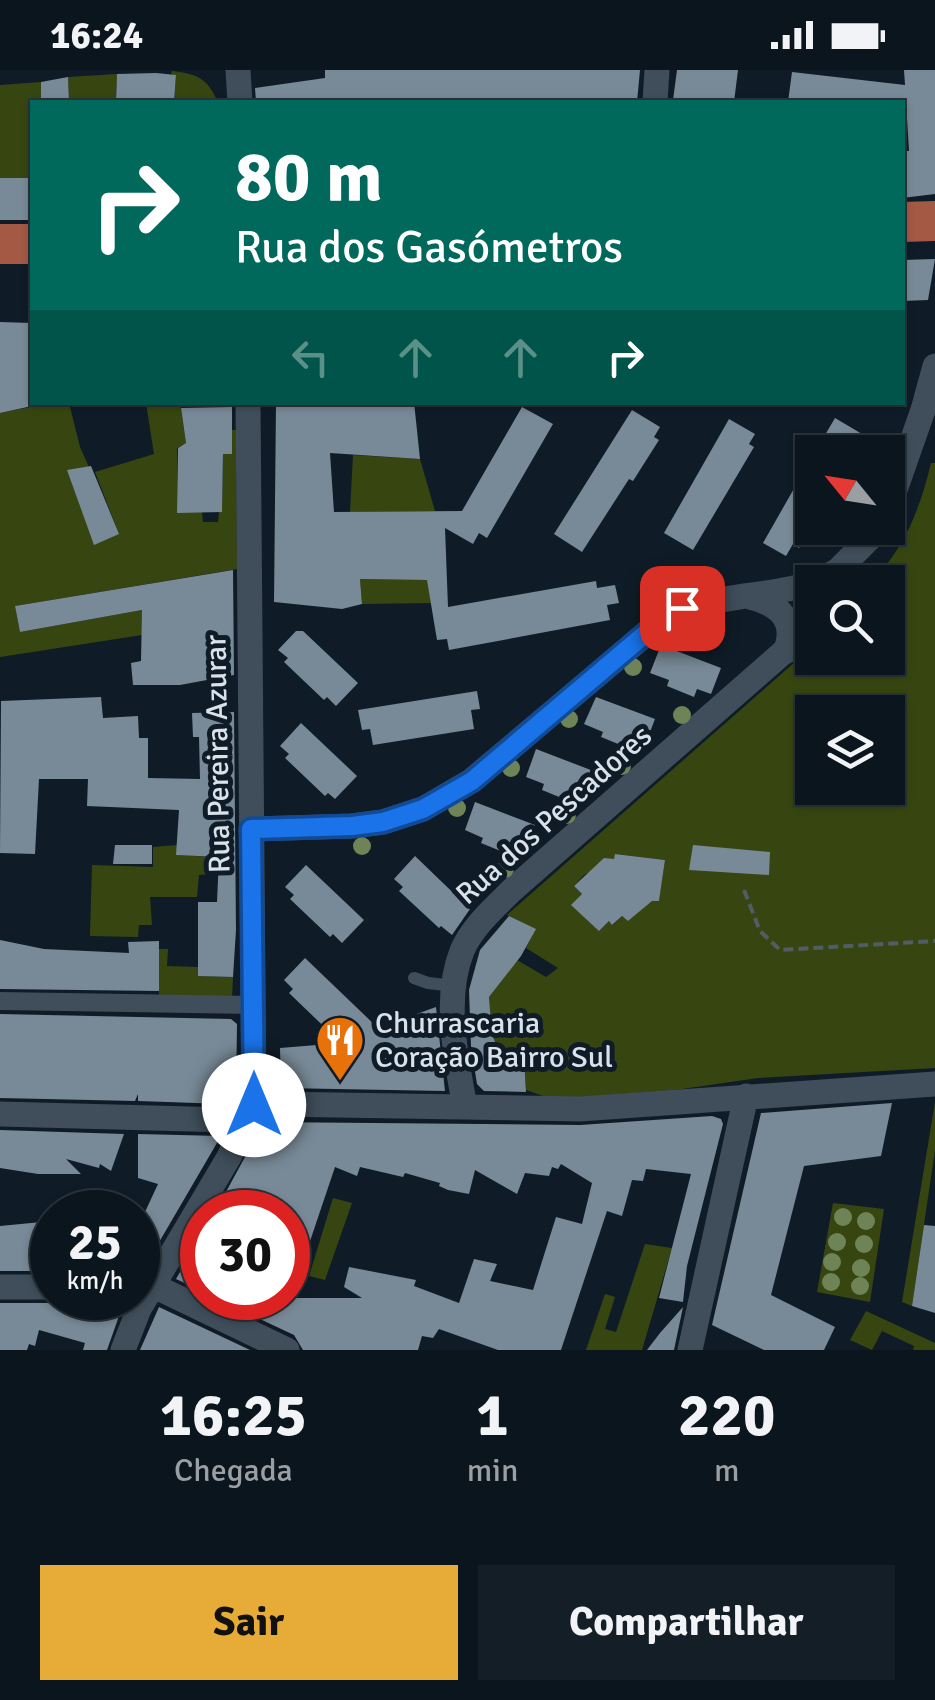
<!DOCTYPE html>
<html lang="pt">
<head>
<meta charset="utf-8">
<style>
  :root { --surface:#0b151d; --page:#141e26; --text:#f1f3f6; --muted:#9a9fa4; --line:#2b343b; --accent:#e7ac37 }
  body { margin:0; font-family:Signika,sans-serif; background:var(--page); color:var(--text); height:100vh; display:flex; flex-direction:column; font-size:38px; white-space:nowrap }
  * { box-sizing:border-box; margin:0 }
  p { font-size:32px; color:var(--muted) }
  .icon { flex:none; width:55px; height:55px; fill:none; stroke:currentColor; stroke-width:2; stroke-linecap:round; stroke-linejoin:round }
  .map { position:relative; height:1280px; overflow:hidden }
  .panel { display:flex; flex-direction:column; background:var(--surface); flex:1 }
  .panel>* { flex:none }
  .top-card { position:absolute; left:30px; top:30px; width:875px; height:305px; border-radius:0px; box-shadow:0 2px 8px #0004,0 0 0 2px var(--line); background:#00695c; color:#fff; overflow:hidden }
  .needle { width:65px; rotate:300deg }
  .buttons { position:absolute; left:795px; top:365px; display:grid; gap:20px }
  .buttons a { display:grid; place-items:center; width:110px; height:110px; border-radius:0px; background:var(--surface); box-shadow:0 2px 8px #0004,0 0 0 2px var(--line); font-size:50px }
  .speed { position:absolute; left:30px; top:1120px; display:flex; gap:20px; font-size:50px; font-weight:700; text-align:center }
  .speed>* { display:grid; place-content:center; width:130px; height:130px; border-radius:50%; background:var(--surface); box-shadow:0 2px 8px #0004,0 0 0 2px var(--line); line-height:1 }
  .speed small { font-size:25px; font-weight:400 }
  .speed .limit { border:15px solid #d22; background:#fff; color:#111 }
  .pin { position:absolute; display:grid; place-items:center; width:85px; height:85px; color:#fff; margin:-42px; border-radius:20px; box-shadow:0 5px 15px #0006 }
  .me { position:absolute; width:110px; margin:-55px; rotate:0deg; stroke-linejoin:round; filter:drop-shadow(0 0 8px #0008) }
  .turn { display:flex; align-items:center; gap:35px; height:210px; padding:0 40px; font-size:45px }
  .turn .icon { width:130px; height:130px; stroke-width:2.5 }
  .turn b { display:block; font-size:70px; line-height:85px }
  .lanes { display:flex; align-items:center; height:95px; padding:0 40px; background:#0003; justify-content:center; gap:50px; direction:ltr }
  .lanes .off { opacity:.35 }
  .eta { display:flex; justify-content:space-evenly; align-items:center; height:170px; text-align:center }
  .eta b { font-size:60px; font-weight:700; line-height:70px }
  .button { display:flex; gap:20px; margin-top:auto; padding:20px 40px }
  .button a { flex:1; height:115px; border-radius:0px; background:var(--accent); color:#111; font-size:40px; font-weight:700; line-height:115px; text-align:center }
  .button a+a { background:var(--page); color:var(--text) }
  .status { display:flex; justify-content:space-between; align-items:center; height:70px; padding:0 50px; background:var(--surface); direction:ltr }
  .status svg { height:28px; fill:currentColor }
  .map>svg:first-child { display:block }
  .green { fill:#374610; fill-rule:evenodd }
  .building { fill:#788997 }
  .lines { fill:none; stroke-linecap:round; stroke-linejoin:round }
  .path { stroke:#515c66; stroke-width:4; stroke-dasharray:10 5; stroke-linecap:butt }
  .service { stroke:#3f4e5a; stroke-width:12 }
  .pedestrian { stroke:#3f4e5a; stroke-width:18 }
  .minor { stroke:#3f4e5a; stroke-width:25 }
  .primary { stroke:#a35944; stroke-width:40 }
  .tree { fill:#6e8457 }
  .route-casing { stroke:#114b97; stroke-width:25 }
  .route { stroke:#1a73e8; stroke-width:18 }
  .labels { text-anchor:middle; dominant-baseline:central; stroke-width:10; stroke-linejoin:round; paint-order:stroke }
  .street-label { font-size:30px; fill:#d9e2ea; stroke:#0f1c27 }
  .poi-label { font-size:30px; fill:#d9e2ea; stroke:#0f1c27; text-anchor:start }
</style>
</head>
<body>
<div class="status"><b>16:24</b><svg viewBox="0 0 49 12"><path d="M0 12V9h3v3zM5 12V6h3v6zM10 12V3h3v9zM15 12V0h3v12zM26 1h20v11H26zM47 4h2v5h-2z"/></svg></div>
<div class="map">
<svg width="935" height="1280" viewBox="0 0 935 1280">
  <rect width="100%" height="100%" fill="#0f1c27"/>
  <path class="green" d="M172 1C198 4 207 8 218 32H174L176 6 171 4Z
    M117 4 116 32H69L68 7Z
    M41 12V32H32V108H0V15Z
    M51 333H69L80 377 119 464 95 402 154 384 146 333H180L186 373 177 378V442H202L203 452H218L219 442 222 441 223 384 232 383V360H236L237 499 15 536 20 562 142 540V565L0 587V343Z
    M353 385 420 389 435 441 350 442Z
    M931 393H935V998L758 1008 675 1020 552 1029 526 1020 524 988 501 985 492 965 489 927 517 890 546 907 558 898 526 878 535 859 507 845 812 577V588H888V512H872C905 477 920 439 931 393ZM812 642H888V718H812ZM616 784 665 790 659 830H640L645 836 628 851 622 846 613 855 609 851 600 860 582 824 574 816 584 805 614 789Z
    M360 509 433 510V533L362 534Z
    M177 775V785L211 787V804L199 805 197 827H150L152 855H139L138 867 90 866 92 795 153 797V777Z
    M159 879H168L167 896 198 897 199 906 233 907 232 928H159Z
    M935 1032V1080L912 1236 902 1232Z
    M333 1128 352 1133 325 1210 309 1206Z
    M833 1133 884 1139 870 1232 817 1222Z
    M645 1174 672 1178 642 1280H586L605 1224 615 1227 605 1259 616 1262Z
    M866 1241 935 1273V1280H913L914 1276 882 1261 872 1280 850 1270Z"/>
  <path class="building" d="M325 0H640L637 32H256L255 18 325 8Z
    M677 0H738L734 32H677L673 30Z
    M904 0H935V124L902 128V81H909L906 32H788L792 2 905 15Z
    M156 3 176 5 174 32H116L117 4Z
    M68 7 69 32H41V12Z
    M0 108H32V150H0Z
    M935 189 928 230 902 231V190Z
    M0 252 32 253V336L0 343Z
    M276 332H414L420 389 330 383 334 442 462 441 522 337 553 354 487 468 479 463 473 474 445 458 448 537 596 511 597 518 615 515 619 533 607 535 610 550 449 580 447 569 437 570 427 510 360 509 362 534 342 539 274 532Z
    M232 337V384H223L222 442 177 443 178 378 186 373 181 338Z
    M632 340 660 357 654 367 659 370 633 411 629 409 582 482 554 464Z
    M835 348 862 364 851 382H815Z
    M729 349 755 364 749 374 754 377 693 480 664 463Z
    M812 387V455L799 478 793 474 786 486 763 473Z
    M91 396 119 464 94 475 67 400Z
    M233 500 234 605 180 615H133L131 593 141 591 142 540 20 562 15 536Z
    M296 561H303L358 613 336 636 327 627 324 630 284 592 288 588 278 580Z
    M661 575 721 598 711 624 697 619 694 627 667 616 669 610 650 603Z
    M477 621 480 639 471 640 474 659 373 675 370 659 362 660 358 640Z
    M101 627 103 648 138 646 139 668H148V708L200 709 199 667H193L192 643 234 642 236 860 233 907 198 906V832H217L219 787 176 785 179 740 87 736 88 709H39L35 784 0 783 1 631Z
    M596 627 655 649 645 675 631 670 628 678 601 667 603 662 584 654Z
    M301 653 357 706 335 729 328 723 325 726 285 688 289 684 280 676Z
    M536 679 596 702 586 728 572 723 569 731 542 720 544 714 526 707Z
    M475 732 535 755 525 781 512 776 508 784 481 773 483 768 465 760Z
    M115 775H152V794H113Z
    M693 775 770 782 769 805 689 800Z
    M615 784 665 790 659 831H652L628 851 622 846 612 855 609 851 599 861 571 835 582 824 574 816 604 788 614 789Z
    M415 786 470 839 452 865 441 856 439 858 399 821 403 817 394 809Z
    M306 795 364 850 342 873 333 864 330 867 290 829 294 825 285 817Z
    M509 846 536 859 521 886 489 927 492 965 501 985 524 988 526 1022 484 1021 477 1014 471 976 469 920 480 880Z
    M0 870 44 879 129 883 128 872 159 871V921L0 919Z
    M305 888 378 958 436 937 445 1021 281 1018 280 978 341 973 289 923 293 919 284 910Z
    M0 944 231 949 237 954 236 1027 225 1034 138 1031V1024L135 1031 0 1028Z
    M892 1033 881 1086 804 1096 771 1225 835 1257 824 1280H764L712 1255 761 1043Z
    M712 1046 721 1049 723 1054 687 1196 683 1232 659 1228 691 1104 646 1099 643 1111 632 1110 622 1146 607 1141 561 1280H498L439 1259 433 1268 422 1266 418 1280H303L294 1265 215 1228H362L344 1217 349 1197 416 1210 414 1216 459 1233 474 1189 497 1194 490 1211 533 1220 556 1147 582 1154 592 1113 561 1094 558 1099 552 1097 549 1106 525 1103 517 1124 475 1100 469 1124 448 1120 439 1116 440 1113 405 1103 403 1107 360 1097 357 1106 335 1097 302 1195 288 1187V1172L295 1153 288 1149V1142H215L264 1052 580 1055Z
    M0 1060 124 1064 111 1101 100 1094 99 1098 66 1089 81 1104H38L0 1098Z
    M138 1064 221 1066 144 1198 138 1201V1157L158 1114 138 1108Z
    M52 1151V1201H0V1156Z
    M924 1155 935 1156V1243L912 1236Z
    M202 1164V1221L176 1209Z
    M64 1228H122L124 1232 107 1280H83L85 1273 39 1260 35 1276 29 1274 27 1280H0V1233H52Z
    M159 1237 250 1280H140Z
    M683 1237 674 1280H647L660 1263Z"/>
  <g class="lines">
    <path class="path" d="M744 820 760 861 780 880 935 871"/>
    <path class="service" d="M414 908 428 913 455 916"/>
    <path class="pedestrian" d="M0 931 254 935"/>
    <path class="minor" d="M238 0 240 32
      M655 32 657 0
      M888 440 923 340 935 296
      M815 512 837 501 880 458
      M750 527C779 534 798 551 785 582
      M251 759 352 756 383 752 423 739 471 711 659 553C704 522 761 530 812 513
      M465 1037C456 988 443 928 462 881 472 857 494 838 512 820L812 557
      M0 1044 229 1050 254 1035 273 1034 580 1039 935 1014
      M0 1217H52
      M138 1217 154 1216 287 1280
      M123 1280 139 1239 229 1087 254 1035 248 332
      M690 1280 746 1026"/>
    <path class="primary" d="M902 152 935 151
      M0 174H32"/>
  </g>
  <g class="tree">
    <circle cx="633" cy="597" r="9"/>
    <circle cx="682" cy="645" r="9"/>
    <circle cx="569" cy="649" r="9"/>
    <circle cx="622" cy="696" r="9"/>
    <circle cx="511" cy="698" r="9"/>
    <circle cx="457" cy="738" r="9"/>
    <circle cx="567" cy="745" r="9"/>
    <circle cx="362" cy="776" r="9"/>
    <circle cx="505" cy="799" r="9"/>
    <circle cx="843" cy="1147" r="9"/>
    <circle cx="866" cy="1151" r="9"/>
    <circle cx="837" cy="1172" r="9"/>
    <circle cx="864" cy="1174" r="9"/>
    <circle cx="832" cy="1192" r="9"/>
    <circle cx="861" cy="1198" r="9"/>
    <circle cx="831" cy="1212" r="9"/>
    <circle cx="860" cy="1216" r="9"/>
  </g>
  <g class="lines">
    <g class="route-casing">
      <path id="route" d="M254 1035 251 759 352 756 383 752 423 739 472 711 658 553 682 538"/>
    </g>
    <use href="#route" class="route"/>
  </g>
  <defs>
    <g id="restaurant-pin" transform="scale(2.5)"><path d="M0 17L-7.5 6A9.5 9.5 0 1 1 7.5 6Z" fill="#e8710a" stroke="#0f1c27"/><path d="M-5-6h1v4h1v-4h1v4h1v-4h1v5L-1.5 .5V6h-2V.5L-5-1ZM5-6V6H3V1.5H1.5Q1.5-4 5-6Z" fill="#fff"/></g>
  </defs>
  <g fill-rule="evenodd">
    <use href="#restaurant-pin" x="340" y="970"/>
  </g>
  <g class="labels">
    <g class="street-label">
      <text transform="translate(218 684) rotate(-91)">Rua Pereira Azurar</text>
      <text transform="translate(554 745) rotate(-42)">Rua dos Pescadores</text>
    </g>
    <g class="poi-label">
      <text x="375" y="953">Churrascaria<tspan x="375" dy="34">Coração Bairro Sul</tspan></text>
    </g>
  </g>
</svg>
<div class="buttons">
<a><svg class="needle" viewBox="-14 -14 28 28"><path d="M0-13l5 13h-10z" fill="#e53935"/><path d="M0 13l5-13h-10z" fill="#9a9fa4"/></svg></a>
<a><svg class="icon" aria-label="search" viewBox="0 0 24 24"><circle cx="10" cy="10" r="6"/><path d="M15 15l6 6"/></svg></a>
<a><svg class="icon" aria-label="layers" viewBox="0 0 24 24"><path d="M12 4l9 5-9 5-9-5zM3 14l9 5 9-5"/></svg></a>
</div>
<div class="speed"><div>25<small>km/h</small></div><div class="limit">30</div></div>
<div class="pin" style="left:682px;top:538px;background:#d93025"><svg class="icon" aria-label="arrive" viewBox="0 0 24 24"><path d="M6 21V4h12l-3 4 3 4H6"/></svg></div>
<svg class="me" style="left:254px;top:1035px" viewBox="-20 -20 40 40"><circle r="19" fill="#fff"/><path d="M0-13L10 11 0 6-10 11z" fill="#1a73e8"/></svg>
<div class="top-card">
<div class="turn"><svg class="icon" aria-label="right" viewBox="0 0 24 24"><path d="M7 20v-9h11M14 6l5 5-5 5"/></svg><div><b>80 m</b>Rua dos Gasómetros</div></div>
<div class="lanes"><svg class="icon off" aria-label="left" viewBox="0 0 24 24"><path d="M17 20v-9H6M10 6l-5 5 5 5"/></svg><svg class="icon off" aria-label="ahead" viewBox="0 0 24 24"><path d="M12 20V5M6 11l6-6 6 6"/></svg><svg class="icon off" aria-label="ahead" viewBox="0 0 24 24"><path d="M12 20V5M6 11l6-6 6 6"/></svg><svg class="icon" aria-label="right" viewBox="0 0 24 24"><path d="M7 20v-9h11M14 6l5 5-5 5"/></svg></div>
</div>
</div>
<section class="panel">
<div class="eta">
<div><b>16:25</b><p>Chegada</p></div>
<div><b>1</b><p>min</p></div>
<div><b>220</b><p>m</p></div>
</div>
<div class="button"><a>Sair</a><a>Compartilhar</a></div>
</section>
</body>
</html>
